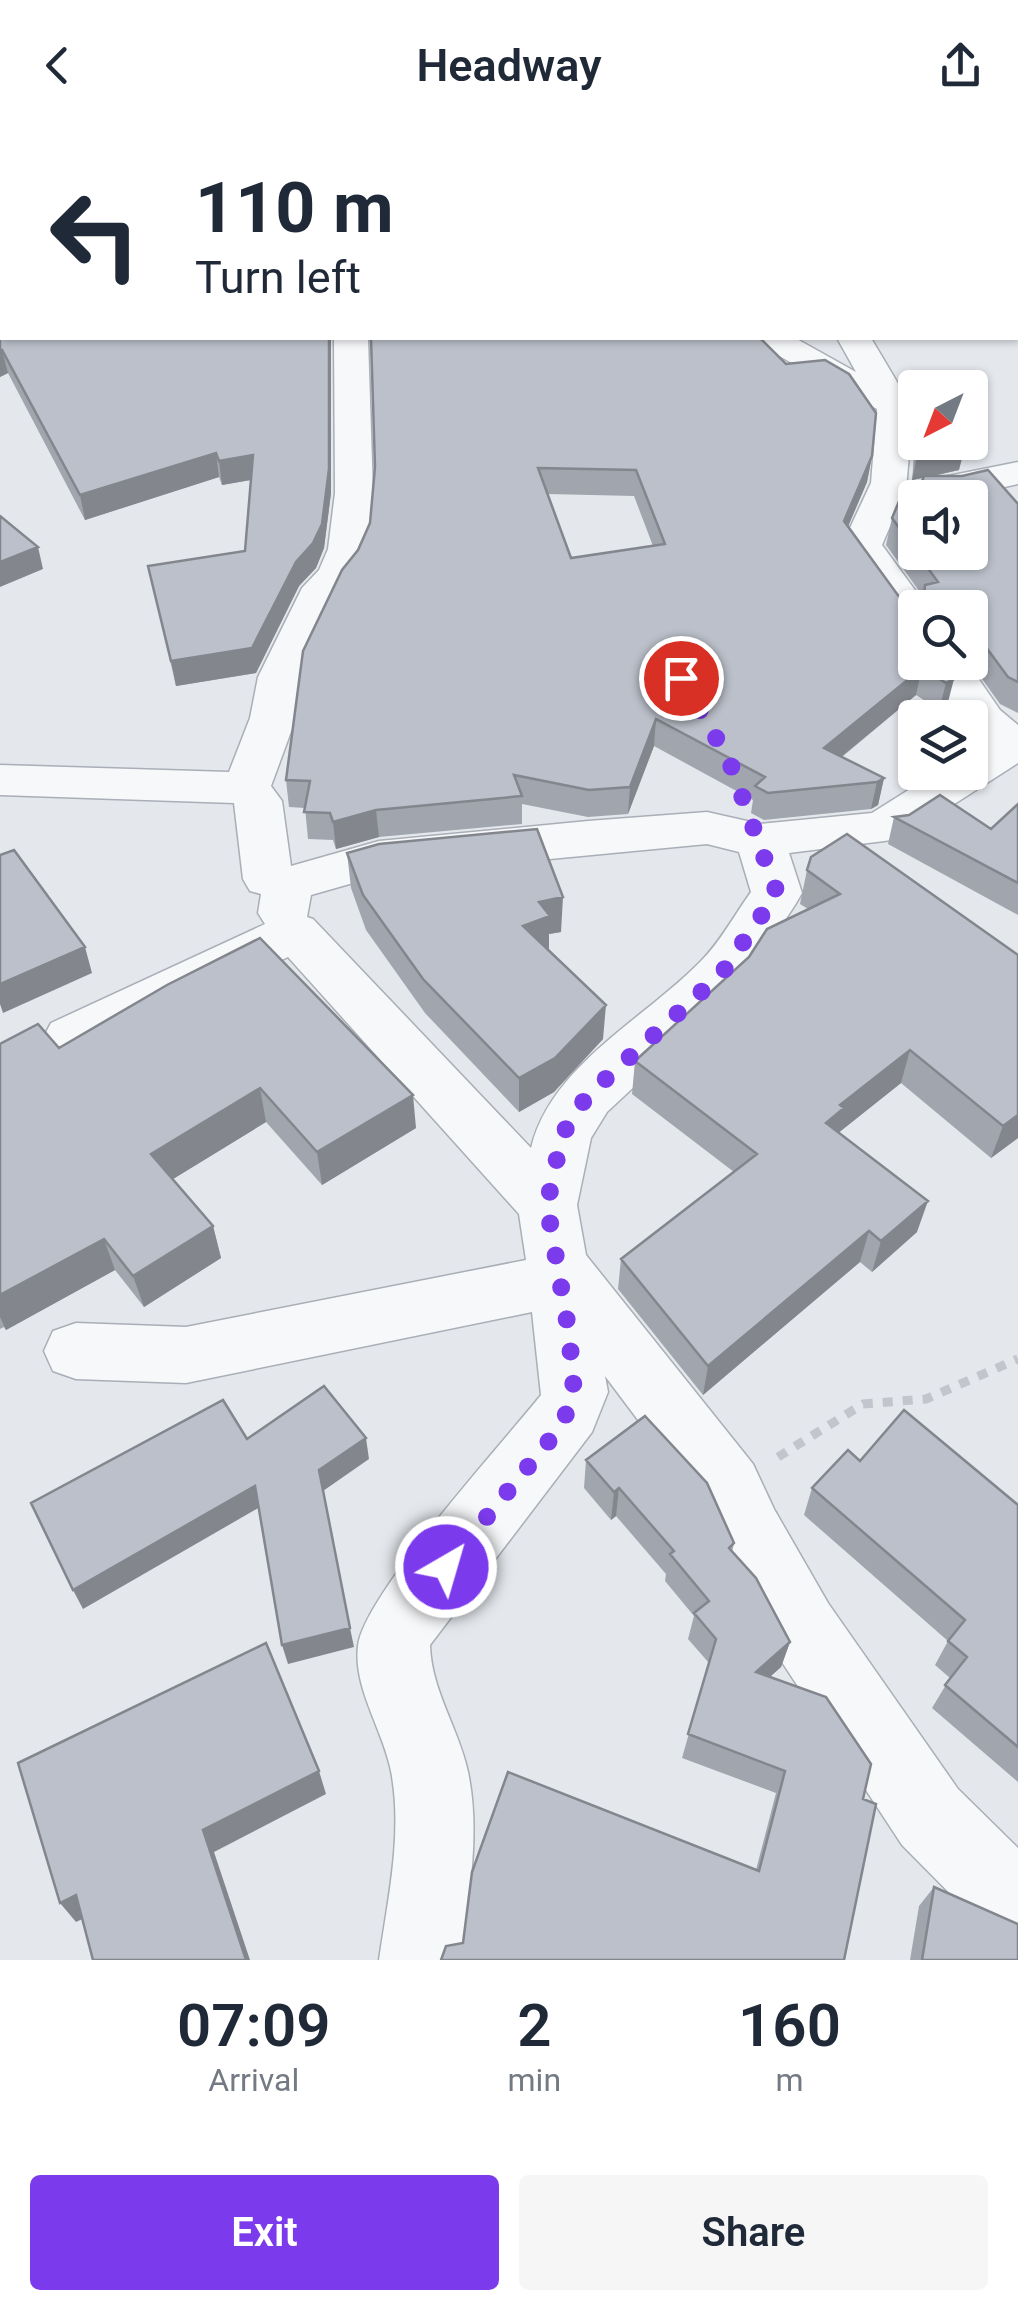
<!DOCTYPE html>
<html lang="en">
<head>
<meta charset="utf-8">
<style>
  :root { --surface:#fff; --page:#f6f6f7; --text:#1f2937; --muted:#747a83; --accent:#7c3aed }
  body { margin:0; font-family:Roboto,sans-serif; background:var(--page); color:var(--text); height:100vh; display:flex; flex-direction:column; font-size:38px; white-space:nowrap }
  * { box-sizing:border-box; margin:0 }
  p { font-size:32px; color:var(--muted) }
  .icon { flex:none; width:55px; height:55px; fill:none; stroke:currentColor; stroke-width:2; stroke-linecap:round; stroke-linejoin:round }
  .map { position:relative; height:1830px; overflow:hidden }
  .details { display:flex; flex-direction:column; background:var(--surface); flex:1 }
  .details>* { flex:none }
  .guide { position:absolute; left:0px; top:0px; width:1020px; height:210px; box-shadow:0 2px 8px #0004; background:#fff; color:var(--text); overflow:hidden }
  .needle { width:65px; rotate:222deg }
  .controls { position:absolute; left:898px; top:240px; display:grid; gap:20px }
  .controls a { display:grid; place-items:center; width:90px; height:90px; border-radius:10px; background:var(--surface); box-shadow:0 2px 8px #0004; font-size:50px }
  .pin { position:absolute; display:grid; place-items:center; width:85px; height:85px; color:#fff; margin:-42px; border:5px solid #fff; border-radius:50%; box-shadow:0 2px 10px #0007 }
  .me { position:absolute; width:110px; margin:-55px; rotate:38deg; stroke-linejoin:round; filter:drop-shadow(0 0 8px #0008) }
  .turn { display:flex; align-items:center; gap:35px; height:210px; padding:0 30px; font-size:45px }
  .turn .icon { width:130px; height:130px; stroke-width:2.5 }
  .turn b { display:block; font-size:70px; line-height:85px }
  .eta { display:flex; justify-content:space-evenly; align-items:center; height:170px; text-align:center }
  .eta b { font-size:60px; font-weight:600; line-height:70px }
  .cta { display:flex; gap:20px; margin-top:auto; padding:20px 30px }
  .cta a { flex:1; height:115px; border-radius:10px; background:var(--accent); color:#fff; font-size:40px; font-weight:600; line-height:115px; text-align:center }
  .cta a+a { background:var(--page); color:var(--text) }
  header { display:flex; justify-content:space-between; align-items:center; height:130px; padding:0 30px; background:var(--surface); font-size:45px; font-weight:600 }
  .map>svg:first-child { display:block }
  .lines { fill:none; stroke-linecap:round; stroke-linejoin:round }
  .minor-casing { stroke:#a9aeb7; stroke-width:3 }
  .path { stroke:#c2c5cb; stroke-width:9; stroke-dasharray:10 10; stroke-linecap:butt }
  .minor { fill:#f7f8fa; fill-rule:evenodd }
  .wall { fill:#a1a5ae; fill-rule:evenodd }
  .shaded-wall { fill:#83868d }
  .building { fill:#bbc0ca; stroke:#83868d; stroke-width:2.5; fill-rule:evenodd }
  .route { stroke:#7c3aed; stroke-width:18; stroke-dasharray:0 32.4 }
</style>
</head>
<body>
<header><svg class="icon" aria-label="back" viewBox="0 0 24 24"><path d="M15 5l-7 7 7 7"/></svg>Headway<svg class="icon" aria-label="share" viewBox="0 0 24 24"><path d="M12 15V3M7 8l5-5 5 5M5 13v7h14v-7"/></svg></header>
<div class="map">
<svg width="1018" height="1830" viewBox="0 0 1018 1830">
  <rect width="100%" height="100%" fill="#e4e7ec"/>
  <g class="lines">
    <g class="minor-casing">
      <path id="minor" d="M343 0H375L377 2H345Z
        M334 208H368L373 363 368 419 357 445 341 464 302 547 296 588 271 656 282 671 291 736 379 711 588 691 707 682 760 694 872 683 937 642H970V622L983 614 970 602V588H959L924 532H967L1000 580 1018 595V633L900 709 789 723 802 763 795 775 741 857 607 982 591 1008 577 1075 586 1125 753 1334 774 1379 828 1473 958 1659 1018 1718V1814L989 1803 902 1715 776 1523 757 1481 724 1427 704 1378 605 1246 608 1262 592 1302 430 1515C431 1560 459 1599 468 1642 481 1704 468 1768 461 1830H379C388 1768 403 1703 391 1641 383 1600 353 1558 358 1516 363 1466 503 1313 541 1265L532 1182 186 1253 76 1249 53 1241 44 1221 53 1201 76 1193 186 1197 526 1130 519 1084 288 827 89 923 70 929 51 923 43 908 51 893 265 794 258 783 261 764 250 761 243 749 234 673 0 665V635L229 642 250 588 258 547 302 458 319 440 328 419 335 363ZM707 714 739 722 751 762C735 784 721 811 701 831 645 889 551 935 531 1018L313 789 307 787 311 765 381 745Z
        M754 208H795L856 242 837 208H871L913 279 906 359 923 351 1018 332V354L956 368H915V373L904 364 882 415 928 478H915V502L900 498 842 415 871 353 877 279 759 215Z"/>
    </g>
    <path class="path" d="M778 1327 863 1274 926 1269 1018 1229"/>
    <use href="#minor" class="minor"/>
  </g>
  <path class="wall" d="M634 0H891L877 2H627Z
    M0 121 331 363 324 418 316 438 299 456 256 543 176 556 148 436 245 421 251 350 222 355 219 347 85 390 8 243 0 247Z
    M370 208H760L872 326 867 352 848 397 905 475 915 478 945 532 947 576 939 580 916 565 842 627 884 648 878 675 871 679 764 690 751 683 753 670 654 616 628 684 588 687 522 674V694L379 707 336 719 333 710 308 709 305 678 289 677 286 650 358 420 370 393 375 337ZM548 364 634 366 653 416 571 428Z
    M915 312H960L959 340 934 346 1018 374V583L1000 574 970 532V478H920L922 465 886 415 892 388 921 354 923 348 912 350ZM915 368 970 422H915Z
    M1018 674V785L888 714 894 687 991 699Z
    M347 723 561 802 549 804V821L603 909 554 962 519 982 425 883 366 800 351 758Z
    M807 740 1018 825V1008L991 1028 901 953 838 1003 917 1102 872 1142 860 1132 703 1265 618 1159 621 1129 734 1042 632 964 635 931 808 779 800 774Z
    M167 855 416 998 322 1055 266 992 173 1049 213 1096 221 1128 144 1177 115 1140 6 1200 4 1197 0 1199V914L59 918Z
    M586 1330 734 1413 732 1422 790 1512 781 1537 770 1547 863 1669 844 1830 463 1813 756 1740 776 1663 682 1628 709 1533 688 1509 694 1486 665 1451 666 1444 616 1386 611 1390 584 1358Z
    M860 1331 1018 1375V1652L932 1578 950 1548 935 1535 948 1511 804 1385 812 1358Z
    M934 1757 1018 1830H910L919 1776Z"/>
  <path class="shaded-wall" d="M783 0H891L877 2H768Z
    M2 49V72L0 73V50Z
    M329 208H331V363L324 418 316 438 299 456 256 543 176 556 171 531 252 518Z
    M2 220 8 243 0 247V221Z
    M965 317 959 340 912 350 917 327Z
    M216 323 219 347 85 390 80 365Z
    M253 325 256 349 222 355 219 331Z
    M872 326 867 352 839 417 844 391Z
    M38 417 43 439 0 457V432Z
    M922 538 916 565 819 645 824 618Z
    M954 549 947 576 939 580 946 553Z
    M656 589 654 616 628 684 630 657Z
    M884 648 878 675 871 679 877 652Z
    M376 680 379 707 336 719 333 692Z
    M563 767 561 802 549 804V821L523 796 539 772Z
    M85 817 92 843 3 883 0 874V854Z
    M606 875 603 909 554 962 519 982V948Z
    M910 920 901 953 837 1004 826 993 840 975Z
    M260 958 266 992 160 1057 151 1024Z
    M413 965 416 998 322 1055 317 1022Z
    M1018 985V1008L991 1028 1003 996Z
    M928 1071 917 1102 872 1142 881 1111Z
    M213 1096 221 1128 144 1177 133 1146Z
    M869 1101 860 1132 703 1265 708 1236Z
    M104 1109 115 1140 6 1200 0 1187V1165Z
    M366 1308 369 1329 323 1361 319 1340Z
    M255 1356 260 1377 83 1479 73 1460Z
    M619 1358 616 1386 611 1390 614 1362Z
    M350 1498 354 1517 288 1534 282 1515Z
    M790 1512 781 1537 748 1566 756 1542Z
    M319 1641 326 1664 214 1722 250 1830H246L203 1700Z
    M76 1765 91 1785 76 1792 60 1773Z"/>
  <path class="building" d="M0 0H239L241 2H2V49L0 50Z
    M634 0H662L669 2H627Z
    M698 0H783L768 2H703Z
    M0 121 2 123V208H329V339L322 394 313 413 296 432 252 518 171 531 148 436 245 421 253 325 219 331 216 323 80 365 2 220 0 221Z
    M371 208H760L786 234 825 230 849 244 876 283 872 326 844 391 905 475 919 478H915V532H945L954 549 946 553 922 538 824 618 884 648 877 652 768 663 755 656 765 647 656 589 630 657 589 660 514 645 522 666 376 680 333 692 330 683 304 682 310 651 286 650 303 521 342 440 358 420 370 393 375 337ZM538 338 636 340 665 414 571 428Z
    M918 312H960L965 317 917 327Z
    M988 340 1018 374V552L1008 547 974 501 970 502V478H923L925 455 938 452 916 422H970V368H915V420L892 388 905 357 921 354 924 346H962Z
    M0 386 38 417 0 432Z
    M940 665 991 699 1018 674V753L894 687 909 685Z
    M537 699 563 767 539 772 550 786 523 796 606 875 555 928 519 948 423 849 363 765 347 723 379 714Z
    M847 704 1018 825V985L1003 996 910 920 840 975 844 978 826 993 928 1071 881 1111 869 1101 708 1236 621 1129 757 1024 635 931 749 827 767 799 840 764 807 740 811 727Z
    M14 720 85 817 0 854V725Z
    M260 808 413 965 317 1022 260 958 151 1024 213 1096 133 1146 104 1109 0 1165V914L38 894 59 918 167 855Z
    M324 1256 366 1308 319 1340 350 1498 282 1515 255 1356 73 1460 31 1373 223 1270 247 1309Z
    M904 1280 1018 1375V1617L945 1555 967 1527 948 1511 965 1490 812 1358 848 1320 860 1331Z
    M645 1286 707 1353 734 1413 729 1418 756 1448 790 1512 756 1542 826 1567 871 1634 863 1669 876 1674 844 1830H441L446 1816 463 1813 472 1742 508 1642 759 1741 785 1641 688 1604 716 1509 694 1483 709 1471 670 1424 674 1421 619 1358 614 1362 586 1330Z
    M266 1513 319 1641 203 1700 246 1830H93L76 1765 60 1773 18 1633Z
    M934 1757 1018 1794V1830H922Z"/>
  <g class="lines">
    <path class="route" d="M446 1437 562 1295 574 1262 569 1203 547 1075 562 1005 587 966 722 843 777 763 729 630 681 548"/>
  </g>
</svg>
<div class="controls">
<a><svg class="needle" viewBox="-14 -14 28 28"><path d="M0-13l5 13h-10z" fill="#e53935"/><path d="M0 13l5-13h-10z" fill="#747a83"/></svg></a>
<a><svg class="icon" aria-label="sound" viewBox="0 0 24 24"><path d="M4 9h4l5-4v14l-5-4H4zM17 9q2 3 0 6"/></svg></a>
<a><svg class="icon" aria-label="search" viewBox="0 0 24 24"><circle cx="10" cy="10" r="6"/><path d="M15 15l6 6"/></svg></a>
<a><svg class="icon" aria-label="layers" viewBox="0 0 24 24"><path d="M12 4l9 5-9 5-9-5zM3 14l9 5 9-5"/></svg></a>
</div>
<div class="pin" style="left:681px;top:548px;background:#d93025"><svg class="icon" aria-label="arrive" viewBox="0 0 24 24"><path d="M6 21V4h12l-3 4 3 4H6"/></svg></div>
<svg class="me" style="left:446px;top:1437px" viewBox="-20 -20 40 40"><circle r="17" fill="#7c3aed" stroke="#fff" stroke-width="3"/><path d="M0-11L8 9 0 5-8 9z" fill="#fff"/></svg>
<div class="guide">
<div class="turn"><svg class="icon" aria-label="left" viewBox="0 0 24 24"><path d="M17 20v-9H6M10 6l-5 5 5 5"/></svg><div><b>110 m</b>Turn left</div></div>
</div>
</div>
<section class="details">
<div class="eta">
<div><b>07:09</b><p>Arrival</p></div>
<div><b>2</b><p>min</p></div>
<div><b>160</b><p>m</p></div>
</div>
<div class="cta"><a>Exit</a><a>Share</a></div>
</section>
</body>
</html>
